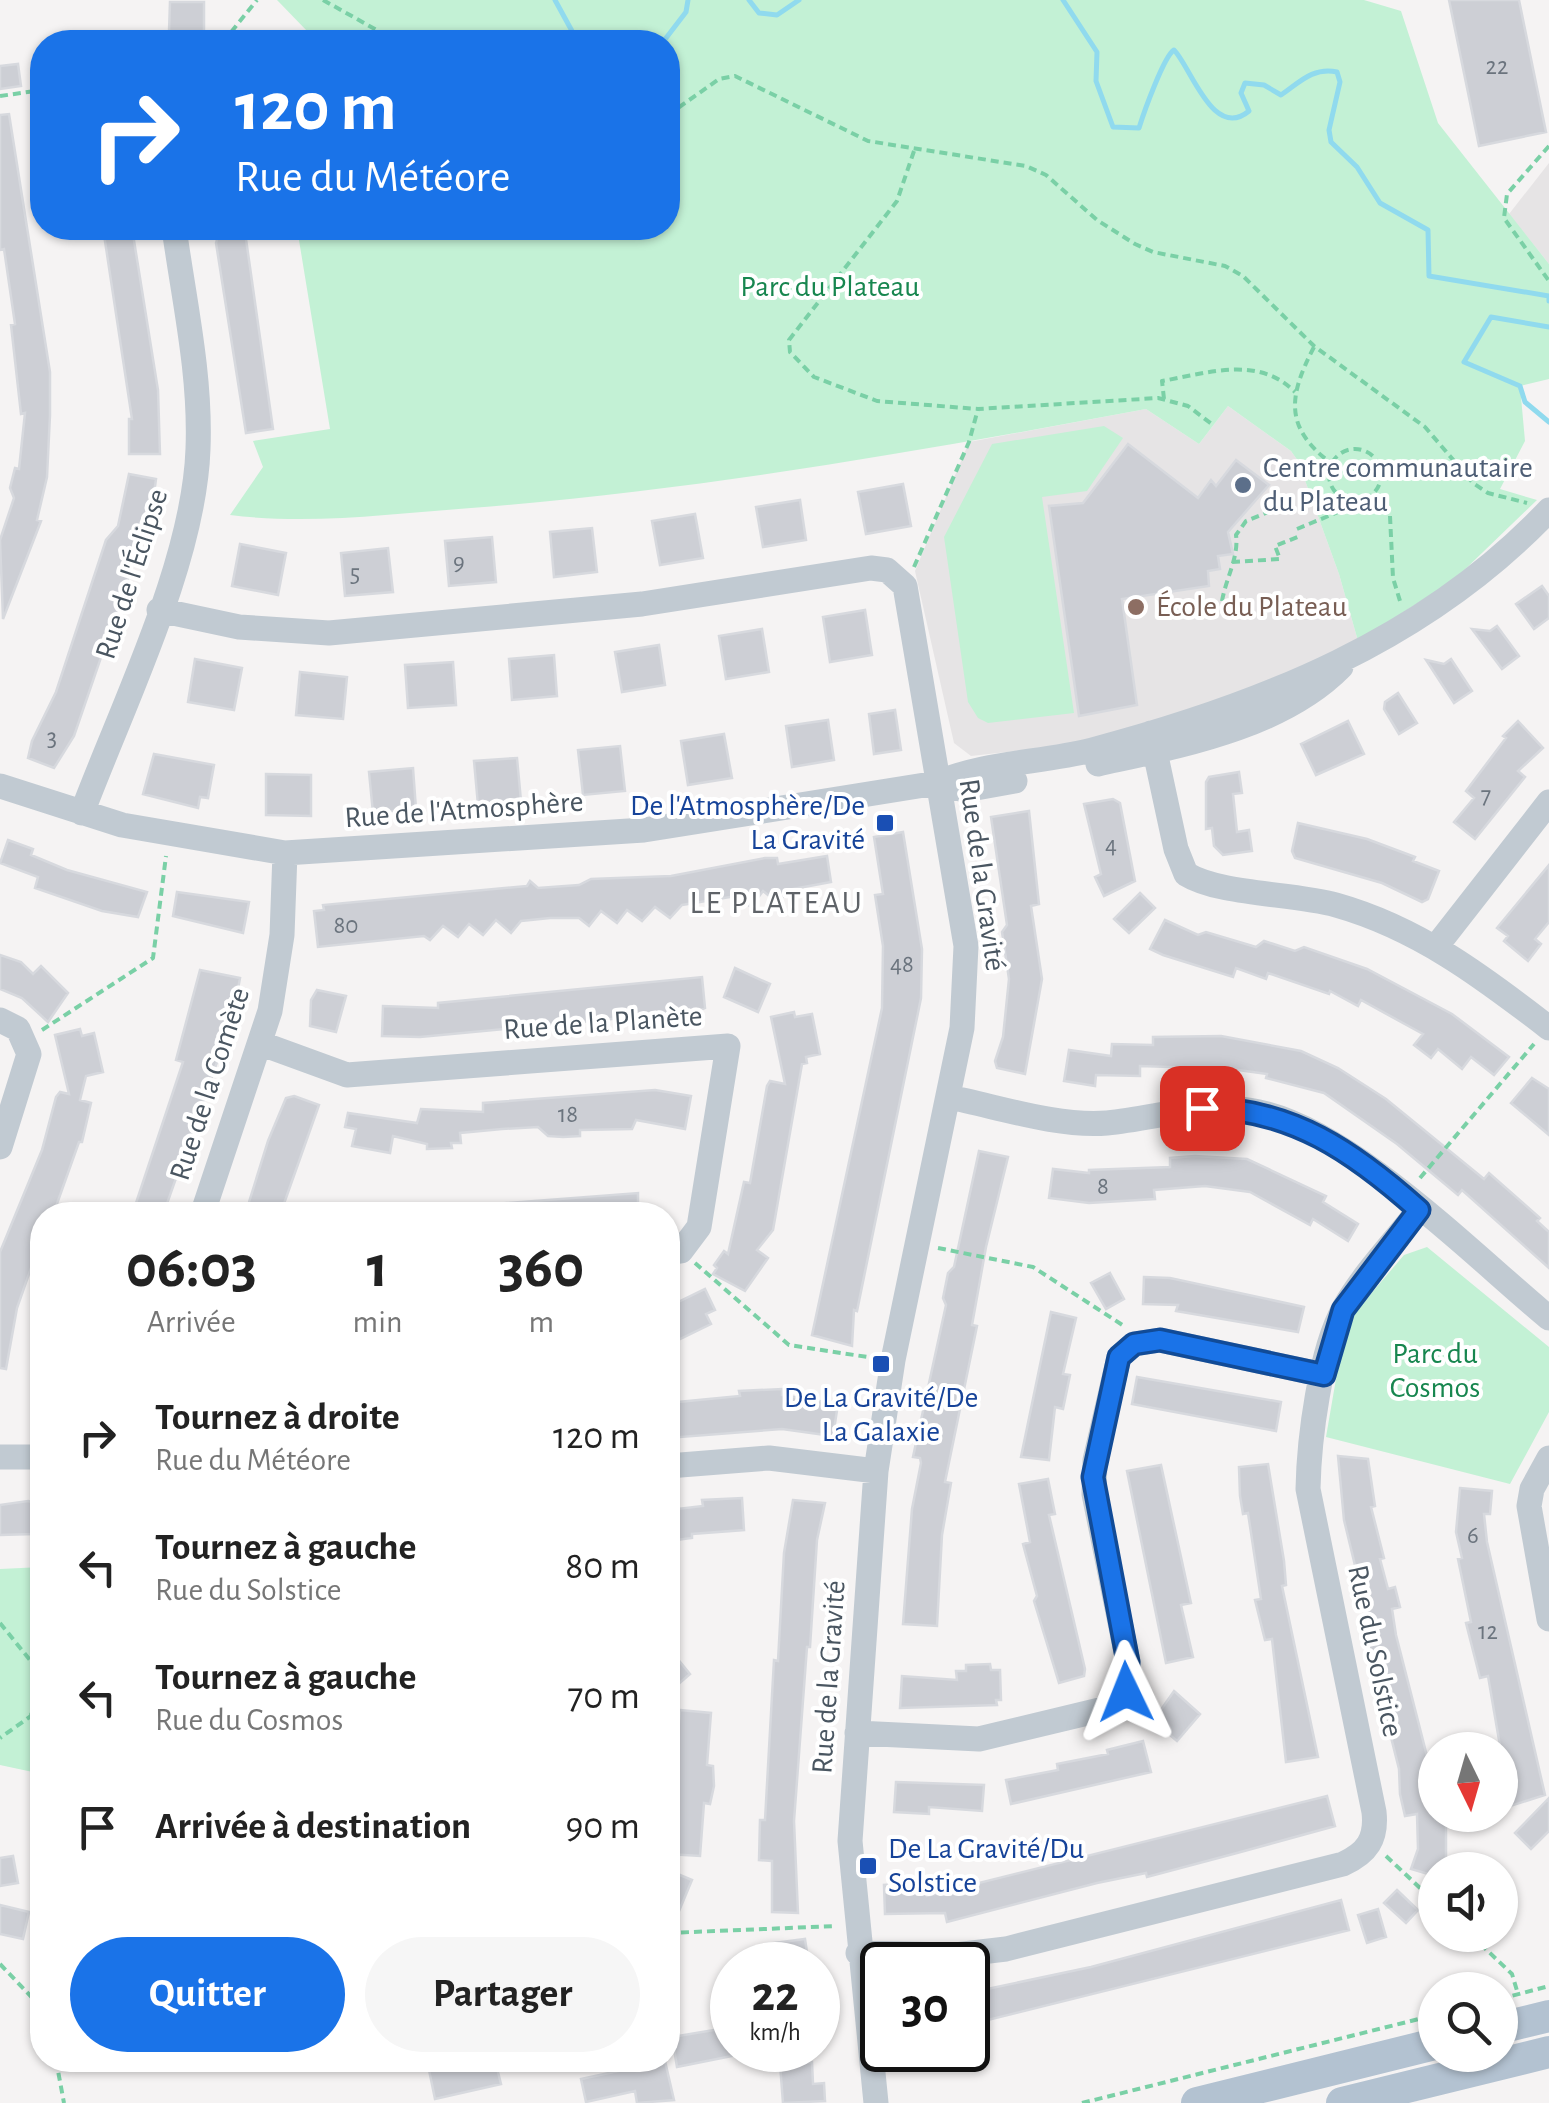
<!DOCTYPE html>
<html lang="fr">
<head>
<meta charset="utf-8">
<style>
  :root { --surface:#fff; --page:#f6f6f6; --text:#222; --muted:#767676; --accent:#1a73e8 }
  body { margin:0; font-family:"Alegreya Sans",sans-serif; background:var(--page); color:var(--text); height:100vh; display:flex; flex-direction:column; font-size:38px; white-space:nowrap }
  * { box-sizing:border-box; margin:0 }
  p { font-size:32px; color:var(--muted) }
  .icon { flex:none; width:55px; height:55px; fill:none; stroke:currentColor; stroke-width:2; stroke-linecap:round; stroke-linejoin:round }
  .map { position:relative; flex:1; overflow:hidden }
  .panel { position:absolute; left:30px; top:1202px; width:650px; height:870px; display:flex; flex-direction:column; background:var(--surface); border-radius:40px; box-shadow:0 2px 8px #0004 }
  .panel>* { flex:none }
  .guide { position:absolute; left:30px; top:30px; width:650px; height:210px; border-radius:40px; box-shadow:0 2px 8px #0004; background:#1a73e8; color:#fff; overflow:hidden }
  .needle { width:65px; rotate:175deg }
  .buttons { position:absolute; left:1418px; top:1732px; display:grid; gap:20px }
  .buttons a { display:grid; place-items:center; width:100px; height:100px; border-radius:50%; background:var(--surface); box-shadow:0 2px 8px #0004; font-size:50px }
  .speed { position:absolute; left:710px; top:1942px; display:flex; gap:20px; font-size:50px; font-weight:700; text-align:center }
  .speed>* { display:grid; place-content:center; width:130px; height:130px; border-radius:50%; background:var(--surface); box-shadow:0 2px 8px #0004; line-height:1 }
  .speed small { font-size:25px; font-weight:400 }
  .speed .limit { border:5px solid #111; border-radius:15px; background:#fff; color:#111 }
  .pin { position:absolute; display:grid; place-items:center; width:85px; height:85px; color:#fff; margin:-42px; border-radius:20px; box-shadow:0 5px 15px #0006 }
  .me { position:absolute; width:110px; margin:-55px; rotate:358deg; stroke-linejoin:round; filter:drop-shadow(0 0 8px #0008) }
  .turn { display:flex; align-items:center; gap:35px; height:210px; padding:0 40px; font-size:45px }
  .turn .icon { width:130px; height:130px; stroke-width:2.5 }
  .turn b { display:block; font-size:70px; line-height:85px }
  .eta { display:flex; justify-content:space-evenly; align-items:center; height:170px; text-align:center }
  .eta b { font-size:60px; font-weight:600; line-height:70px }
  .cta { display:flex; gap:20px; margin-top:auto; padding:20px 40px }
  .cta a { flex:1; height:115px; border-radius:60px; background:var(--accent); color:#fff; font-size:40px; font-weight:600; line-height:115px; text-align:center }
  .cta a+a { background:var(--page); color:var(--text) }
  ul { padding:0; list-style:none }
  li { display:flex; align-items:center; gap:30px; height:130px; padding:0 40px }
  li div { flex:1 }
  li b { display:block; font-size:38px }
  li em { font-style:normal }
  .map>svg:first-child { display:block }
  .education { fill:#e6e4e5 }
  .green { fill:#c3f1d5 }
  .lines { fill:none; stroke-linecap:round; stroke-linejoin:round }
  .stream { stroke:#90daee; stroke-width:5 }
  .building { fill:#cdcfd5; stroke:#d7d9de; stroke-width:2.5 }
  .path { stroke:#7ad0a6; stroke-width:4; stroke-dasharray:8 5; stroke-linecap:butt }
  .minor { stroke:#c1cad2; stroke-width:25 }
  .major { stroke:#b3c2d1; stroke-width:32 }
  .route-casing { stroke:#114b97; stroke-width:25 }
  .route { stroke:#1a73e8; stroke-width:18 }
  .service-dot { fill:#5c6f8a; stroke:#fff; stroke-width:4 }
  .education-dot { fill:#8d6e63; stroke:#fff; stroke-width:4 }
  .transit-dot { fill:#1a4fb4; stroke:#fff; stroke-width:4 }
  .labels { text-anchor:middle; dominant-baseline:central; stroke-width:8; stroke-linejoin:round; paint-order:stroke }
  .number-label { font-size:25px; fill:#6b747e }
  .park-label { font-size:30px; fill:#17864f; stroke:#fff }
  .service-label { font-size:30px; fill:#4e5e75; stroke:#fff; text-anchor:start }
  .street-label { font-size:30px; fill:#4a5661; stroke:#fff }
  .education-label { font-size:30px; fill:#785e54; stroke:#fff; text-anchor:start }
  .transit-label { font-size:30px; fill:#164399; stroke:#fff; text-anchor:end }
  .neighbourhood-label { font-size:32px; letter-spacing:2.5px; fill:#5f6368; stroke:#fff }
</style>
</head>
<body>
<div class="map">
<svg width="1549" height="2103" viewBox="0 0 1549 2103">
  <rect width="100%" height="100%" fill="#f5f3f3"/>
  <path class="education" d="M1549 163V264L1509 214Z
    M1228 406 1291 451 1298 461 1339 574 1358 641 1274 687 1105 741 971 756 954 743 915 571 969 442 1146 409 1199 444Z"/>
  <path class="green" d="M277 0H1364L1401 11 1438 123 1549 264V379L1520 386 1525 441 1500 489 1537 500 1454 580 1358 641 1339 574 1298 461 1291 451 1228 406 1199 444 1146 409C923 451 698 490 471 508 390 514 310 525 230 515L263 467 253 441 330 429 297 228H668V42H312L308 32Z
    M1104 426 1123 438 1087 491 1042 497 1074 713 988 723 978 718 968 702 944 537 992 444Z
    M1427 1247 1549 1347V1412L1510 1484 1326 1437 1342 1344 1352 1316 1404 1255Z
    M42 1567V1774L0 1765V1569Z"/>
  <g class="lines">
    <path class="stream" d="M555 0 578 42
      M749 0 759 13 777 15 799 0
      M1063 0 1097 52 1096 81 1113 127 1139 128C1144 112 1164 56 1174 50 1191 67 1213 141 1249 111L1241 93 1245 83 1264 85 1281 95C1299 83 1312 67 1337 72L1340 82 1329 130 1331 142 1357 167 1380 203 1428 230 1429 276 1549 296V301
      M663 42 686 12 688 0
      M1549 327 1491 317 1464 362 1520 386 1525 402 1549 422"/>
  </g>
  <path class="building" d="M1449 0H1519L1546 132 1479 146Z
    M170 2H204V33L169 32Z
    M18 64 21 86 0 89V66Z
    M9 114 50 372V415L47 477 37 520 41 521 3 619 0 540 14 498 10 488 15 468 19 469 25 413 21 414 11 325 15 324 4 249 0 250V115Z
    M103 228H132L158 390 160 454H129V419H132Z
    M245 232 273 429 246 433 216 243 218 236Z
    M1128 444 1198 498 1211 480 1216 486 1236 460 1269 485 1228 532 1233 554 1218 556 1220 569 1208 571 1209 586 1122 599 1137 705 1079 716 1049 506 1083 503Z
    M129 474 156 479 152 509 74 736 54 768 28 758 32 741 56 692 106 540 118 526Z
    M903 484 911 526 866 534 858 492Z
    M800 500 806 540 763 547 756 507Z
    M695 514 703 558 660 565 652 521Z
    M592 528 597 572 554 577 550 532Z
    M492 537 496 582 449 586 445 541Z
    M240 544 286 553 278 595 232 586Z
    M388 548 393 592 345 596 341 553Z
    M1542 586 1549 596V618L1534 629 1516 604Z
    M865 610 872 655 830 662 823 617Z
    M1497 626 1519 656 1502 669 1472 629 1490 631Z
    M762 629 769 672 726 679 719 636Z
    M659 645 665 685 622 692 615 652Z
    M554 655 557 696 512 700 509 659Z
    M195 659 242 668 234 710 188 702Z
    M1451 659 1472 691 1454 703 1426 660 1444 664Z
    M453 662 456 705 408 708 405 665Z
    M300 672 347 677 343 719 296 715Z
    M1398 693 1417 723 1399 734 1384 709 1385 702Z
    M895 710 901 750 874 754 869 714Z
    M828 720 834 760 792 767 786 726Z
    M1348 721 1364 754 1316 775 1301 744Z
    M1518 721 1543 748 1518 771 1525 777 1475 839 1454 822 1474 798 1466 791 1506 738 1503 736Z
    M724 734 732 778 688 785 681 741Z
    M620 746 625 791 583 795 578 750Z
    M154 754 214 765 208 798 200 797 198 808 143 794Z
    M517 758 521 801 478 805 474 761Z
    M413 768 416 809 373 813 369 772Z
    M1239 772 1242 793 1233 794 1237 832 1249 830 1252 851 1223 855 1214 846 1212 828 1206 829V782L1209 777Z
    M266 774 311 775V816L266 815Z
    M1113 799 1120 803 1135 881 1104 896 1095 877 1101 874 1084 804Z
    M1029 811 1039 904 1031 906 1042 979 1025 1074 997 1068 995 1061 1003 1037 1009 979 1002 932 1007 925 991 817Z
    M1298 823 1367 839 1415 857 1413 861 1439 871 1428 899 1422 902 1382 883 1295 858 1292 851Z
    M903 832 922 949 921 998 857 1311 854 1310 852 1346 812 1335 882 1008 883 946 875 895 883 894 874 837Z
    M8 840 33 849 31 855 67 870 147 892 138 917 102 911 35 888 38 877 0 863Z
    M827 856 831 882 788 890 778 903 763 891 751 907 736 896 682 905 670 918 655 907 642 921 627 910 617 923 601 911 589 926 579 918H550L521 921 511 933 496 920 483 935 469 924 458 937 443 926 430 940 424 936 318 947 314 911 324 910 323 905 494 889 527 886 530 881 538 888 579 885 591 879 671 876 765 858H777L778 864Z
    M1549 865V922L1535 939 1541 944 1528 961 1504 941 1508 936 1497 928Z
    M177 892 249 902 243 933 173 916Z
    M1140 893 1155 908 1129 933 1114 919Z
    M1165 920 1198 935 1206 932 1256 947 1264 941 1295 951 1304 947 1367 969 1452 1014 1509 1057 1494 1075 1471 1057 1462 1069 1438 1049 1431 1058 1414 1045 1423 1034 1361 1000 1358 1006 1330 991 1329 994 1268 973 1266 979 1236 968 1233 977 1163 955 1150 949Z
    M0 955 21 962 33 974 41 966 68 993 48 1022 22 998 0 989Z
    M735 968 770 984 758 1012 724 997Z
    M200 970 240 978 233 1017 163 1215H132L183 1062 176 1060Z
    M702 977 705 1008 698 1011 420 1037 382 1036 383 1006 438 1008V1003Z
    M317 990 346 996 336 1032 310 1026 311 1000Z
    M794 1012 795 1017 812 1014 820 1054 806 1057 807 1063 802 1064 773 1230 757 1250 768 1258 745 1291 713 1274 717 1268 714 1265 724 1251 728 1254 744 1182 750 1183 767 1086 770 1081 785 1084 771 1017Z
    M80 1029 82 1036 94 1033 103 1072 86 1076 80 1100 91 1103 82 1142H79L53 1215H42V1237L17 1308 6 1369 0 1368V1252L42 1150 56 1097 60 1092 69 1094 55 1035Z
    M1221 1036 1301 1051 1338 1068 1386 1099 1484 1179 1489 1173 1540 1218 1537 1221 1549 1232V1268L1462 1190 1458 1195 1397 1144 1324 1093 1266 1078 1267 1074 1231 1069 1140 1066V1076L1096 1075 1095 1086 1064 1081 1069 1050 1111 1056 1112 1044 1153 1045V1037Z
    M1532 1078 1549 1089V1135L1511 1103Z
    M655 1090 691 1096 685 1129 636 1120 632 1129 580 1130V1136L563 1137 548 1136 538 1127 502 1129 460 1133 461 1143H451L452 1148 427 1149V1144L393 1136 390 1153 352 1146 356 1129 345 1127 348 1113 417 1123 421 1109 483 1112V1103Z
    M294 1096 319 1105 280 1215H245L268 1141 286 1098Z
    M979 1151 1008 1157 986 1247 972 1325 977 1326 945 1482 951 1483 942 1535 937 1626 903 1624 912 1509 921 1463 920 1458 913 1457 946 1305 943 1298 948 1273 954 1267Z
    M1195 1156 1247 1159 1326 1196 1323 1202 1358 1224 1348 1241 1313 1219 1310 1225 1250 1192 1205 1186 1154 1190 1155 1199 1089 1203 1049 1198 1053 1169 1089 1173V1170L1170 1167V1158Z
    M638 1193V1215H495V1204Z
    M1110 1273 1124 1299 1106 1309 1091 1283Z
    M1144 1277 1170 1278 1304 1307 1298 1332 1176 1311 1178 1305 1143 1304Z
    M705 1289 715 1310 706 1314 711 1324 678 1340 673 1329 668 1331V1307Z
    M1051 1312 1076 1318 1063 1374 1070 1375 1063 1409 1055 1407 1049 1460 1021 1457Z
    M1137 1377 1281 1402 1276 1431 1132 1404Z
    M782 1389V1395L838 1404 833 1436 782 1429 668 1438V1403L740 1396 739 1391Z
    M1338 1456 1368 1459 1375 1506 1371 1507 1384 1558 1380 1559 1388 1589 1395 1587 1400 1607 1392 1609 1396 1635 1428 1760 1431 1784 1427 1785 1435 1819H1446V1863L1444 1870H1435V1876L1411 1869 1418 1849 1417 1814 1405 1816 1400 1794 1399 1769 1368 1646 1365 1620 1368 1619 1344 1520Z
    M1268 1464 1284 1561 1286 1585 1282 1586 1318 1757 1286 1762 1272 1639 1265 1640 1255 1600 1261 1599 1248 1513 1243 1514 1240 1496 1239 1467Z
    M1161 1465 1191 1603 1181 1605 1193 1657 1166 1663 1127 1471Z
    M1048 1479 1055 1514 1049 1515 1085 1669 1084 1676 1059 1683 1034 1601 1037 1596 1023 1544 1030 1542 1019 1484Z
    M1460 1488 1492 1491 1490 1514H1484L1487 1542 1545 1795 1507 1807 1500 1786 1506 1781 1488 1676 1480 1678 1466 1623 1471 1622 1458 1559 1462 1558 1456 1532Z
    M742 1498 744 1530 692 1534V1538L668 1541V1510L703 1506 702 1500Z
    M793 1500 825 1503 817 1540 810 1647H807L794 1821 798 1913 772 1912V1861L759 1860 760 1820H765L774 1660 778 1661 784 1553Z
    M28 1501 40 1504V1524H34V1534L0 1535V1505Z
    M668 1647 690 1674 668 1693Z
    M990 1664 991 1670H1000L1001 1700H996L997 1705 900 1708 902 1676 957 1680 956 1671H966V1665Z
    M1174 1691 1200 1714 1177 1741 1153 1721Z
    M680 1710 711 1713 707 1765 713 1766 714 1786 710 1804 704 1803 700 1856 668 1854Z
    M1143 1741 1151 1772 1011 1804 1006 1780 1058 1770 1057 1764 1108 1754 1107 1750Z
    M896 1782 984 1785 982 1811 929 1807V1814L894 1812Z
    M1327 1796 1335 1826 1237 1853 1147 1877 1146 1873 1097 1883 947 1922 945 1913 885 1914 884 1885 926 1882 927 1896Z
    M1549 1798V1831L1531 1849 1515 1833Z
    M13 1856 18 1883 0 1886V1858Z
    M668 1870 692 1880 679 1911 668 1906Z
    M1397 1890 1418 1910 1406 1923 1384 1903Z
    M1341 1900 1349 1930 968 2025V1993L1091 1967Z
    M0 1905 29 1912 23 1939 0 1934Z
    M1378 1909 1386 1937 1367 1943 1358 1915Z
    M805 1939 808 1959 769 1964 766 1944Z
    M732 2027V2056L677 2067 672 2037Z
    M473 2060H495L501 2084 435 2099 429 2070Z
    M665 2061 674 2100 637 2103 635 2091 586 2102 581 2079Z
    M812 2062 813 2084 824 2083 825 2101 783 2103 780 2064Z"/>
  <g class="lines">
    <path class="path" d="M323 0 398 42
      M223 42 257 0
      M0 96 42 90
      M668 115 719 79 735 76 868 141 1026 166 1046 175 1097 220 1135 244 1153 252 1225 266 1243 276 1314 346 1425 427 1473 483 1488 493 1527 503
      M1549 146 1507 194 1504 218 1549 281
      M914 151 897 201 789 340 790 352 814 377 877 401 978 409 1158 398 1188 406 1213 425
      M1314 347C1288 397 1284 428 1332 464
      M1164 399 1162 381C1208 373 1258 355 1295 392
      M1329 475a26 26 0 1 1 52 0a26 26 0 1 1-52 0Z
      M1390 516 1393 578 1400 601
      M1297 529 1338 512 1349 500
      M1232 562 1280 559 1275 546 1300 536
      M914 567 969 442 978 409
      M1222 601C1226 578 1239 557 1236 535L1246 521 1288 504
      M42 1030 153 958 166 856
      M1420 1178 1534 1044
      M938 1248 1033 1267 1124 1326
      M695 1263 789 1345 874 1358
      M0 1623 38 1670 31 1716 0 1738
      M31 1716 42 1719
      M1386 1856 1435 1902
      M668 1933 836 1926
      M1471 1935 1512 1974 1518 1994
      M0 1964 42 2008
      M1500 1999 1549 1986
      M56 2060 64 2103
      M1082 2103 1435 2015"/>
    <path class="minor" d="M159 610 239 627 329 633 642 604 871 568 887 570 905 586 966 946 962 1028 893 1360 876 1471 850 1841 876 2103
      M1151 733 1176 849 1186 874C1220 895 1293 893 1336 905 1418 928 1483 977 1549 1028
      M1098 764C1179 746 1281 728 1341 667
      M937 783 965 790 1015 781
      M0 786 122 825 285 853 644 830 937 783C985 762 1041 763 1092 750 1262 705 1426 640 1549 510
      M82 813C122 706 194 563 198 449 201 375 184 300 174 228
      M1435 948 1549 802
      M0 1020 18 1029 29 1054 0 1147
      M262 1044 347 1075 728 1046 699 1227 681 1251 668 1253
      M949 1097C999 1107 1057 1127 1107 1123 1159 1118 1207 1100 1259 1112 1351 1131 1474 1256 1549 1318
      M202 1215 270 1011 282 935 285 853
      M0 1457H42
      M1549 1458 1532 1489 1529 1506 1549 1619
      M668 1466 769 1458 876 1471
      M857 1733 979 1739 1104 1709 1126 1692 1128 1662 1094 1494 1095 1460 1119 1357 1134 1344 1160 1340 1324 1375
      M858 1953 955 1955 1006 1949 1343 1864C1367 1853 1377 1839 1374 1812L1308 1489C1309 1439 1320 1351 1344 1308 1364 1273 1394 1242 1419 1210"/>
    <path class="major" d="M1500 2028 1549 2016
      M1197 2103 1435 2044
      M1342 2103 1549 2052"/>
  </g>
  <g class="lines">
    <g class="route-casing">
      <path id="route" d="M1126 1692 1128 1662 1093 1477 1119 1357 1134 1344 1160 1340 1324 1375 1343 1310 1419 1210C1354 1152 1291 1108 1202 1108"/>
    </g>
    <use href="#route" class="route"/>
  </g>
  <circle class="service-dot" cx="1243" cy="485" r="10"/>
  <circle class="education-dot" cx="1136" cy="607" r="10"/>
  <g class="transit-dot">
    <rect x="875" y="813" width="20" height="20" rx="5"/>
    <rect x="871" y="1354" width="20" height="20" rx="5"/>
    <rect x="858" y="1856" width="20" height="20" rx="5"/>
  </g>
  <g class="labels">
    <g class="number-label">
      <text x="1497" y="66">22</text>
      <text x="459" y="562">9</text>
      <text x="355" y="573">5</text>
      <text x="52" y="738">3</text>
      <text x="1486" y="795">7</text>
      <text x="1111" y="845">4</text>
      <text x="346" y="925">80</text>
      <text x="902" y="964">48</text>
      <text x="568" y="1114">18</text>
      <text x="1103" y="1186">8</text>
      <text x="1473" y="1535">6</text>
      <text x="1488" y="1631">12</text>
    </g>
    <g class="park-label">
      <text x="830" y="287">Parc du Plateau</text>
      <text x="1435" y="1354">Parc du<tspan x="1435" dy="34">Cosmos</tspan></text>
    </g>
    <g class="service-label">
      <text x="1263" y="468">Centre communautaire<tspan x="1263" dy="34">du Plateau</tspan></text>
    </g>
    <g class="street-label">
      <text transform="translate(132 574) rotate(-72)">Rue de l'Éclipse</text>
      <text transform="translate(464 810) rotate(-4)">Rue de l'Atmosphère</text>
      <text transform="translate(982 875) rotate(82)">Rue de la Gravité</text>
      <text transform="translate(603 1023) rotate(-4)">Rue de la Planète</text>
      <text transform="translate(210 1084) rotate(-72)">Rue de la Comète</text>
      <text transform="translate(1375 1651) rotate(78)">Rue du Solstice</text>
      <text transform="translate(829 1677) rotate(-86)">Rue de la Gravité</text>
    </g>
    <g class="education-label">
      <text x="1156" y="607">École du Plateau</text>
    </g>
    <g class="transit-label">
      <text x="865" y="806">De l'Atmosphère/De<tspan x="865" dy="34">La Gravité</tspan></text>
      <text x="881" y="1398" text-anchor="middle">De La Gravité/De<tspan x="881" dy="34">La Galaxie</tspan></text>
      <text x="888" y="1849" text-anchor="start">De La Gravité/Du<tspan x="888" dy="34">Solstice</tspan></text>
    </g>
    <g class="neighbourhood-label">
      <text x="777" y="903">LE PLATEAU</text>
    </g>
  </g>
</svg>
<div class="buttons">
<a><svg class="needle" viewBox="-14 -14 28 28"><path d="M0-13l5 13h-10z" fill="#e53935"/><path d="M0 13l5-13h-10z" fill="#767676"/></svg></a>
<a><svg class="icon" aria-label="sound" viewBox="0 0 24 24"><path d="M4 9h4l5-4v14l-5-4H4zM17 9q2 3 0 6"/></svg></a>
<a><svg class="icon" aria-label="search" viewBox="0 0 24 24"><circle cx="10" cy="10" r="6"/><path d="M15 15l6 6"/></svg></a>
</div>
<div class="speed"><div>22<small>km/h</small></div><div class="limit">30</div></div>
<div class="pin" style="left:1202px;top:1108px;background:#d93025"><svg class="icon" aria-label="arrive" viewBox="0 0 24 24"><path d="M6 21V4h12l-3 4 3 4H6"/></svg></div>
<svg class="me" style="left:1126px;top:1692px" viewBox="-20 -20 40 40"><path d="M0-17L14 15 0 8-14 15z" fill="#1a73e8" stroke="#fff" stroke-width="4"/></svg>
<div class="guide">
<div class="turn"><svg class="icon" aria-label="right" viewBox="0 0 24 24"><path d="M7 20v-9h11M14 6l5 5-5 5"/></svg><div><b>120 m</b>Rue du Météore</div></div>
</div>
<section class="panel">
<div class="eta">
<div><b>06:03</b><p>Arrivée</p></div>
<div><b>1</b><p>min</p></div>
<div><b>360</b><p>m</p></div>
</div>
<ul>
<li><svg class="icon" aria-label="right" viewBox="0 0 24 24"><path d="M7 20v-9h11M14 6l5 5-5 5"/></svg><div><b>Tournez à droite</b><p>Rue du Météore</p></div><em>120 m</em></li>
<li><svg class="icon" aria-label="left" viewBox="0 0 24 24"><path d="M17 20v-9H6M10 6l-5 5 5 5"/></svg><div><b>Tournez à gauche</b><p>Rue du Solstice</p></div><em>80 m</em></li>
<li><svg class="icon" aria-label="left" viewBox="0 0 24 24"><path d="M17 20v-9H6M10 6l-5 5 5 5"/></svg><div><b>Tournez à gauche</b><p>Rue du Cosmos</p></div><em>70 m</em></li>
<li><svg class="icon" aria-label="arrive" viewBox="0 0 24 24"><path d="M6 21V4h12l-3 4 3 4H6"/></svg><div><b>Arrivée à destination</b></div><em>90 m</em></li>
</ul>
<div class="cta"><a>Quitter</a><a>Partager</a></div>
</section>
</div>
</body>
</html>
